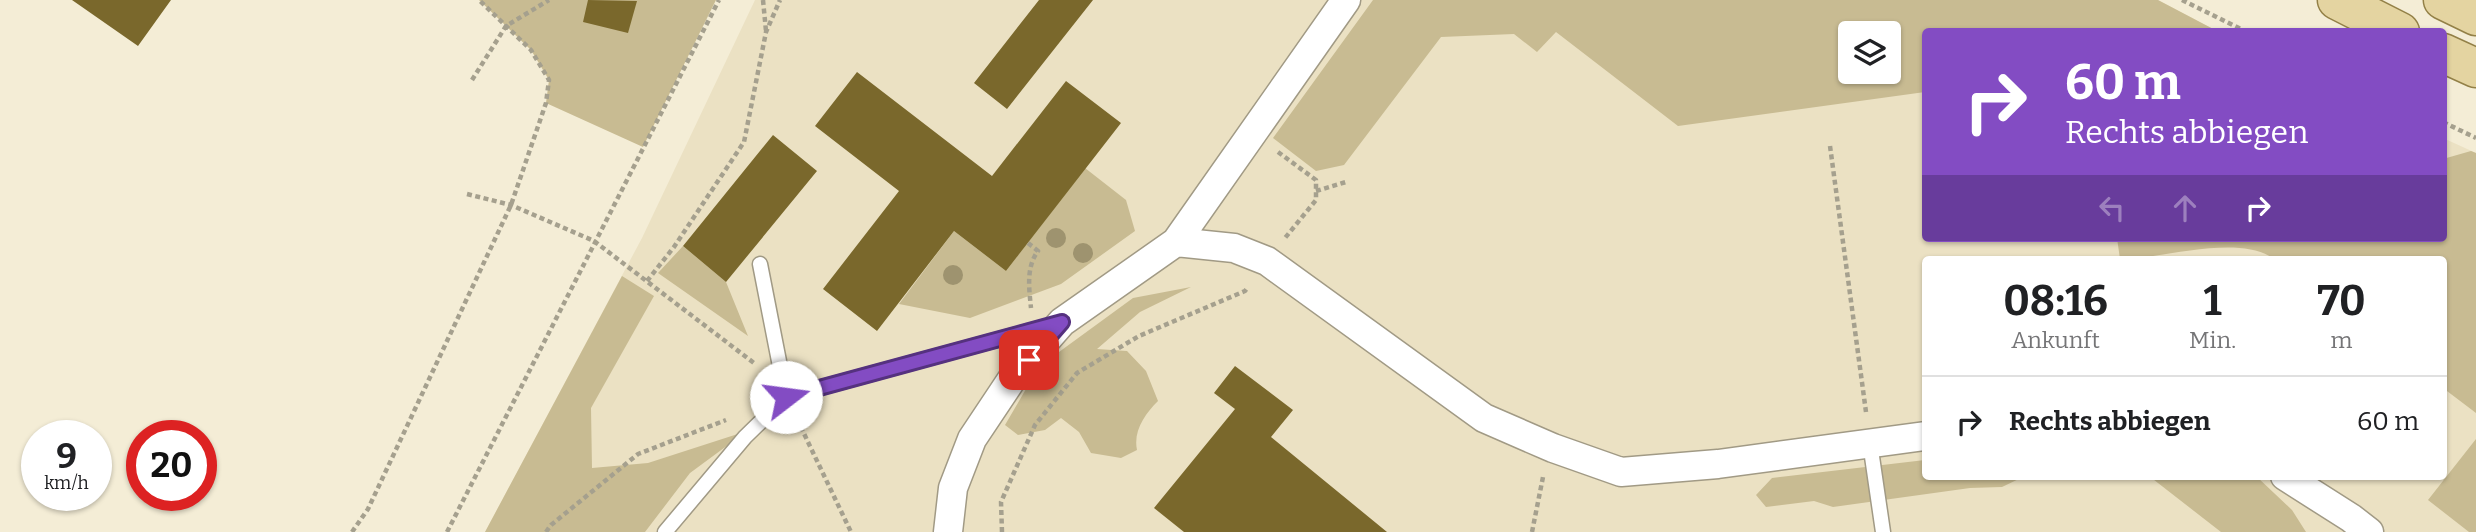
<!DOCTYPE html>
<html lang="de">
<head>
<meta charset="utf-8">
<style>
  :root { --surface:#fff; --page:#f6f6f6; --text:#202124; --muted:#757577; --line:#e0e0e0 }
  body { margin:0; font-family:Bitter,serif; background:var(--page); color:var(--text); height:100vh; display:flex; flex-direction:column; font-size:26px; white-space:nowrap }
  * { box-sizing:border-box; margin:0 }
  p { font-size:23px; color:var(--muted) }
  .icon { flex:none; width:38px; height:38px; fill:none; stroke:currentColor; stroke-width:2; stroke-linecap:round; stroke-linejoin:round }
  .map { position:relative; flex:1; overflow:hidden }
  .drawer { position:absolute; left:1922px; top:256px; width:525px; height:224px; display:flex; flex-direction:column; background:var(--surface); border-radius:7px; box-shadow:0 2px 5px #0004 }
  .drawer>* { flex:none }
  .hud { position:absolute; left:1922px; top:28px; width:525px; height:214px; border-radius:7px; box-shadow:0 2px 5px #0004; background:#834cc3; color:#fff; overflow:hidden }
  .buttons { position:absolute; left:1838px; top:21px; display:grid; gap:14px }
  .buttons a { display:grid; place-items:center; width:63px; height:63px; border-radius:7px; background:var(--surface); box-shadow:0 2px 5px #0004; font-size:35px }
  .speed { position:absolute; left:21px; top:420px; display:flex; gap:14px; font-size:35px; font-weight:700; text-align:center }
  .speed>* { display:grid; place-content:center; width:91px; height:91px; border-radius:50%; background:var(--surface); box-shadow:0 2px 5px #0004; line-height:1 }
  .speed small { font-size:18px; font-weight:400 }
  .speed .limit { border:10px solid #d22; background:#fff; color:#111 }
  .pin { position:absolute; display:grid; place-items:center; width:60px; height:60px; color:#fff; margin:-30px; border-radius:14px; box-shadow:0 4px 10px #0006 }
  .me { position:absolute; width:77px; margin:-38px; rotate:75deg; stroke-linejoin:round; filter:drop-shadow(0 0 5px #0008) }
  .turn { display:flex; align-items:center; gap:24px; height:147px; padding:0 28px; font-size:32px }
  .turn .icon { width:91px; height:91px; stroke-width:2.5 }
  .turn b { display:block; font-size:49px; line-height:60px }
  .lanes { display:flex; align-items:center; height:66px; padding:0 28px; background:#0003; justify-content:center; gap:35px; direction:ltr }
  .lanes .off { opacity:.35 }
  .eta { display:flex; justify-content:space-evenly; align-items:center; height:119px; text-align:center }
  .eta b { font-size:42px; font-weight:700; line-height:49px }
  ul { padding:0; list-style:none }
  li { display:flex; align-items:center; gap:21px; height:91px; padding:0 28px; border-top:2px solid var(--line) }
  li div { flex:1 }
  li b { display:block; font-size:26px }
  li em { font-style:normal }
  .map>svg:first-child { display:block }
  .built { fill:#ebe1c3; fill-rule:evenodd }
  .green { fill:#c8bb92; fill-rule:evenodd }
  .building { fill:#7a682c }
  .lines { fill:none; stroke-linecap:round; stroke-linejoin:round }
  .service-casing { stroke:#a19a85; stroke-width:17 }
  .minor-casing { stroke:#a19a85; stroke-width:31 }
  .primary-casing { stroke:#938047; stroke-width:41 }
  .path { stroke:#a5a08e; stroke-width:4.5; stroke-dasharray:5 3.5; stroke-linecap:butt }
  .service { stroke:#fff; stroke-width:14 }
  .minor { stroke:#fff; stroke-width:28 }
  .primary { stroke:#e4d4a1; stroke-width:38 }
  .tree { fill:#9e936f }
  .route-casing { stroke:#55317f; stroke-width:18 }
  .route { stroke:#834cc3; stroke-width:12 }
</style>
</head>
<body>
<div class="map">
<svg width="2476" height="532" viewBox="0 0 2476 532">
  <rect width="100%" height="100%" fill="#f4edd6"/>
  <path class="built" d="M755 0H2158L2217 31 1925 32V238H2443V138L2476 153V532H485L642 238ZM1850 33H1888V72H1850ZM1925 259H2443V476H1925Z"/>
  <path class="green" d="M479 0H716L643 147 546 103 549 80 531 50Z
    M1373 0H2158L2217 31 1925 32V92L1678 126 1556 32 1537 52 1514 34 1441 37 1344 165 1316 171 1273 138ZM1888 33V72H1850V33Z
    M2471 151 2476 153V413L2443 388V259H2274C2239 233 2162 259 2120 259L2117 238H2443V159Z
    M1085 168 1126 200 1135 231 1061 284 970 318 899 304 954 231 1006 271Z
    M683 246 726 282 748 336 658 273Z
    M622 276 654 296 591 408 592 468 648 463 747 431 690 473 645 532H485Z
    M1191 287 1140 312 1097 349 1127 351 1146 371 1158 401C1145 414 1133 431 1137 450L1121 458 1091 453 1079 432 1061 418 1045 430 1018 435 1005 425 1026 389 1059 352 1133 298Z
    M2476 439V532H2469L2428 500Z
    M1925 460V476H2025L2002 487 1970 488 1833 507 1814 501 1766 507 1756 495 1772 478Z
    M2149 476H2256L2292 510 2306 532H2221Z"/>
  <path class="building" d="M72 0H171L138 46Z
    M588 0 637 1 628 33 583 22Z
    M1039 0H1093L1007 109 974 83Z
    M857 72 992 176 1066 81 1121 123 1006 271 954 231 877 331 823 289 899 191 815 126Z
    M773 135 817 171 726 282 683 246Z
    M1235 366 1293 410 1271 437 1387 532H1184L1154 508 1235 409 1214 393Z"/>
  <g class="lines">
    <g class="service-casing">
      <path id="service" d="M760 264 786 397
        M1870 443 1883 532
        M665 532 745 437 786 397 1055 324"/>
    </g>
    <g class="minor-casing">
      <path id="minor" d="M1176 242 1234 248 1267 261 1484 418 1553 448 1621 472 1718 464 1925 436
        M2285 476 2351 518 2369 532
        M948 532 953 488 972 439 1012 379 1062 322 1176 242 1346 0"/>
    </g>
    <g class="primary-casing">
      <path id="primary" d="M2337 0 2400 32
        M2443 0 2476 16
        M2443 53 2476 68"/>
    </g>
    <path class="path" d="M763 0 766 31
      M2182 0 2247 32
      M472 80 506 26 549 0
      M2443 122 2476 138
      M1830 146 1866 412
      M1278 152 1316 180V200L1285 238
      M1316 191 1346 182
      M467 194 511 205 594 241 754 363
      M1028 243 1038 251C1026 267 1029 288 1031 308
      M647 281 674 247 744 142 766 32 780 0
      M797 419 851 532
      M352 532 368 509 511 205 546 103 549 80 531 50 479 0
      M447 532 719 0
      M546 532 551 525 638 454 726 420
      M1002 532 1001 502 1035 425 1077 373 1139 336 1245 291 1248 287
      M1532 532 1543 477"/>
    <use href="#service" class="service"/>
    <use href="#minor" class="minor"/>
    <use href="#primary" class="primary"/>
  </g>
  <g class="tree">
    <circle cx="1056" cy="238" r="10"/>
    <circle cx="1083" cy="253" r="10"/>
    <circle cx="953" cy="275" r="10"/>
  </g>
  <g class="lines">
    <g class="route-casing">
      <path id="route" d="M786 397 1062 322 1029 360"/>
    </g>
    <use href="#route" class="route"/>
  </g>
</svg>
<div class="buttons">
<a><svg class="icon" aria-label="layers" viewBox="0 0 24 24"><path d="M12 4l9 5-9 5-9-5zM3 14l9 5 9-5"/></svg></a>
</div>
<div class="speed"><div>9<small>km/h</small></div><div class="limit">20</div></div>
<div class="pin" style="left:1029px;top:360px;background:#d93025"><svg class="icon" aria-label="arrive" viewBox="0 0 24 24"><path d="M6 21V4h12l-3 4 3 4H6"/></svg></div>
<svg class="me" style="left:786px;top:397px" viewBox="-20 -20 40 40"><circle r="19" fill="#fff"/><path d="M0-13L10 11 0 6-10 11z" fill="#834cc3"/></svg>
<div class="hud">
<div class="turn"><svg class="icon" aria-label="right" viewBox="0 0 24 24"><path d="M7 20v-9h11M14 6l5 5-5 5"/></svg><div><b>60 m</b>Rechts abbiegen</div></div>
<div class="lanes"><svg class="icon off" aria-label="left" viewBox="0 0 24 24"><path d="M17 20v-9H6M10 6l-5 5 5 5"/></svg><svg class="icon off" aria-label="ahead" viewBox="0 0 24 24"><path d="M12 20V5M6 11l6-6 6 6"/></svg><svg class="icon" aria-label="right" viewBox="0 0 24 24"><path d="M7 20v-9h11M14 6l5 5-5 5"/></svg></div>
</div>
<section class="drawer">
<div class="eta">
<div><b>08:16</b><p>Ankunft</p></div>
<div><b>1</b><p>Min.</p></div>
<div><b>70</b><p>m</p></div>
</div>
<ul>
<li><svg class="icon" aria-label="right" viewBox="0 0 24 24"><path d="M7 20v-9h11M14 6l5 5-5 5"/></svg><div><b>Rechts abbiegen</b></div><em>60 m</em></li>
</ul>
</section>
</div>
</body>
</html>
